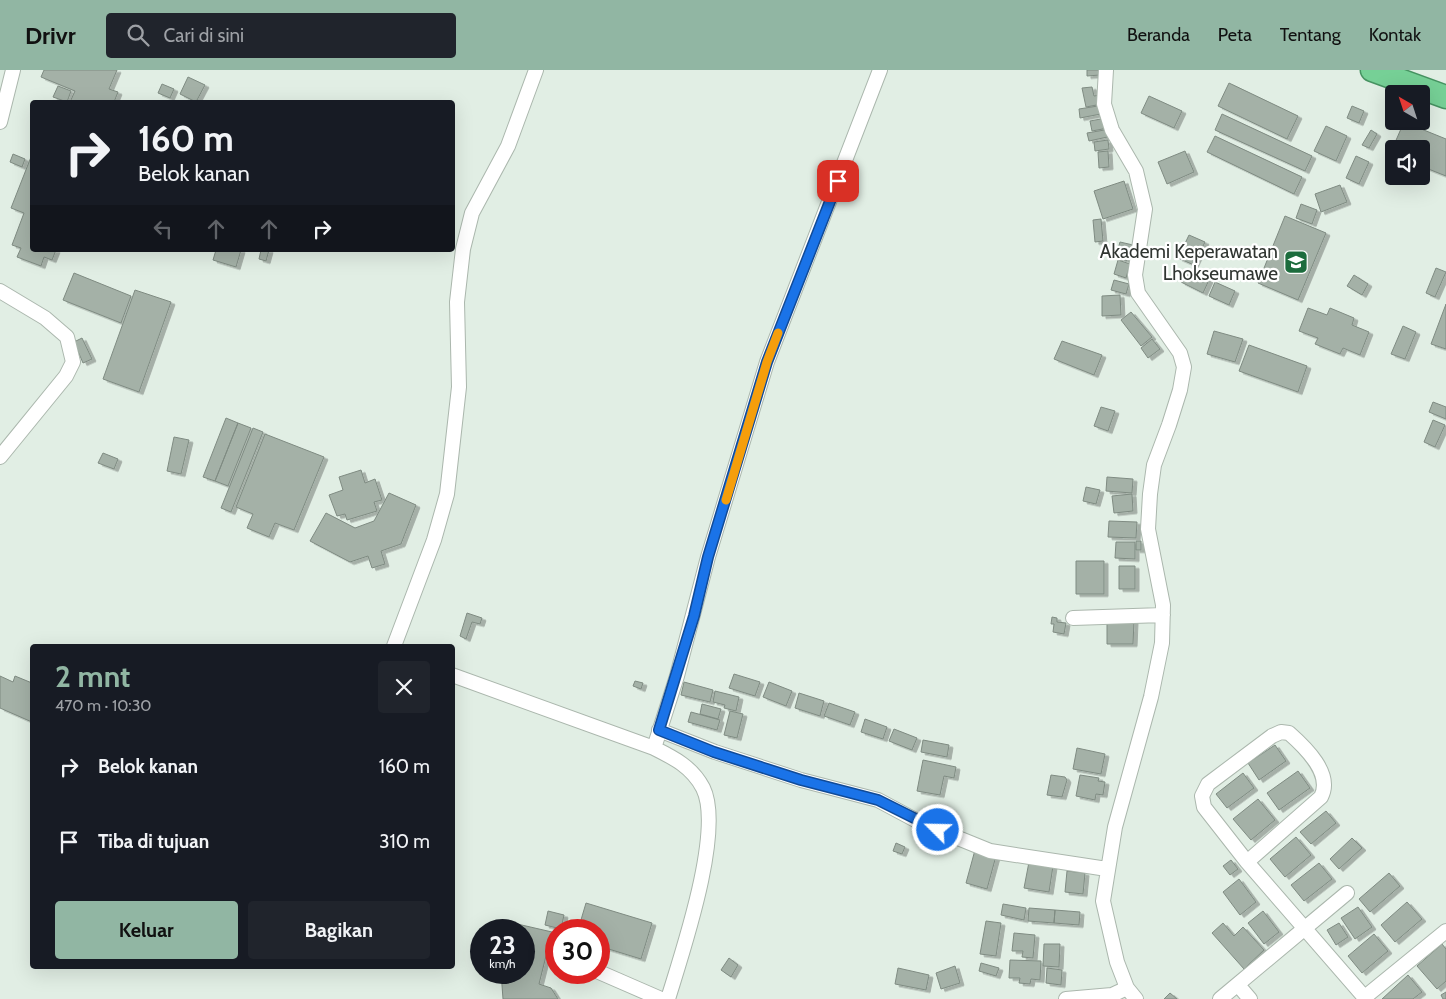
<!DOCTYPE html>
<html lang="id">
<head>
<meta charset="utf-8">
<style>
  :root { --surface:#171b24; --page:#20242c; --text:#f1f3f6; --muted:#9ea1a6; --accent:#91b6a3 }
  body { margin:0; font-family:Cabin,sans-serif; background:var(--page); color:var(--text); height:100vh; display:flex; flex-direction:column; font-size:19px; white-space:nowrap }
  * { box-sizing:border-box; margin:0 }
  p { font-size:16px; color:var(--muted) }
  .icon { flex:none; width:28px; height:28px; fill:none; stroke:currentColor; stroke-width:2; stroke-linecap:round; stroke-linejoin:round }
  .map { position:relative; flex:1; overflow:hidden }
  .details { position:absolute; left:30px; top:574px; width:425px; height:325px; display:flex; flex-direction:column; background:var(--surface); border-radius:5px; box-shadow:0 5px 20px #0002 }
  .details>* { flex:none }
  .guide { position:absolute; left:30px; top:30px; width:425px; height:152px; border-radius:5px; box-shadow:0 5px 20px #0002; background:#171b24; color:var(--text); overflow:hidden }
  .needle { width:32px; rotate:321deg }
  .buttons { position:absolute; left:1385px; top:15px; display:grid; gap:10px }
  .buttons a { display:grid; place-items:center; width:45px; height:45px; border-radius:5px; background:var(--surface); box-shadow:0 5px 20px #0002; font-size:25px }
  .speed { position:absolute; left:470px; top:849px; display:flex; gap:10px; font-size:25px; font-weight:700; text-align:center }
  .speed>* { display:grid; place-content:center; width:65px; height:65px; border-radius:50%; background:var(--surface); box-shadow:0 5px 20px #0002; line-height:1 }
  .speed small { font-size:12px; font-weight:400 }
  .speed .limit { border:8px solid #d22; background:#fff; color:#111 }
  .pin { position:absolute; display:grid; place-items:center; width:42px; height:42px; color:#fff; margin:-21px; border-radius:10px; box-shadow:0 2px 8px #0006 }
  .me { position:absolute; width:55px; margin:-28px; rotate:293deg; stroke-linejoin:round; filter:drop-shadow(0 0 4px #0008) }
  .turn { display:flex; align-items:center; gap:18px; height:105px; padding:0 25px; font-size:22px }
  .turn .icon { width:65px; height:65px; stroke-width:2.5 }
  .turn b { display:block; font-size:35px; line-height:42px }
  .lanes { display:flex; align-items:center; height:48px; padding:0 25px; background:#0003; justify-content:center; gap:25px; direction:ltr }
  .lanes .off { opacity:.35 }
  .round { display:grid; place-items:center; flex:none; width:52px; height:52px; border-radius:5px; background:var(--page) }
  .headline { display:flex; align-items:center; justify-content:space-between; height:85px; padding:0 25px }
  h1 { font-size:30px; font-weight:700; line-height:38px; color:var(--accent) }
  .primary-button { display:flex; gap:10px; margin-top:auto; padding:10px 25px }
  .primary-button a { flex:1; height:58px; border-radius:5px; background:var(--accent); color:#111; font-size:20px; font-weight:700; line-height:58px; text-align:center }
  .primary-button a+a { background:var(--page); color:var(--text) }
  ul { padding:0; list-style:none }
  li { display:flex; align-items:center; gap:15px; height:75px; padding:0 25px }
  li div { flex:1 }
  li b { display:block; font-size:19px }
  li em { font-style:normal }
  header { display:flex; align-items:center; gap:30px; box-sizing:border-box; height:70px; padding:0 25px; background:var(--accent); color:#111 }
  header strong { font-size:24px }
  nav { display:flex; gap:28px; margin-inline-start:auto; font-size:18px }
  .search { width:350px; height:45px; background:var(--page); display:flex; align-items:center; gap:12px; box-sizing:border-box; padding:0 18px; border-radius:5px; color:var(--muted); font-size:19px }
  .map>svg:first-child { display:block }
  .building { fill:#a4b1a7; stroke:#7f8b82; filter:url(#shadow) }
  .lines { fill:none; stroke-linecap:round; stroke-linejoin:round }
  .minor-casing { stroke:#abb7ad; stroke-width:16 }
  .trunk-casing { stroke:#479362; stroke-width:25 }
  .minor { stroke:#fff; stroke-width:14 }
  .trunk { stroke:#76d096; stroke-width:22 }
  .route-casing { stroke:#114b97; stroke-width:12 }
  .route { stroke:#1a73e8; stroke-width:9 }
  .slow { stroke:#f59e0b; stroke-width:9 }
  .labels { text-anchor:middle; dominant-baseline:central; stroke-width:4.5; stroke-linejoin:round; paint-order:stroke }
  .poi-label { font-size:19px; fill:#303531; stroke:#fff; text-anchor:end }
</style>
</head>
<body>
<header>
<strong>Drivr</strong>
<div class="search"><svg class="icon" aria-label="search" viewBox="0 0 24 24"><circle cx="10" cy="10" r="6"/><path d="M15 15l6 6"/></svg>Cari di sini</div>
<nav><a>Beranda</a><a>Peta</a><a>Tentang</a><a>Kontak</a></nav>
</header>
<div class="map">
<svg width="1446" height="929" viewBox="0 0 1446 929">
  <defs>
    <filter id="shadow"><feDropShadow dx="4" dy="2.5" stdDeviation="0" flood-color="#0004"/></filter>
  </defs>
  <rect width="100%" height="100%" fill="#e1eee4"/>
  <path class="building" d="M44 0H117L109 19 118 22 114 32H70L75 21 41 7Z
    M1087 0H1100V5L1087 6Z
    M188 7 205 15 196 32 180 24Z
    M1229 13 1298 46 1287 69 1218 36Z
    M162 14 174 19 170 28 158 23Z
    M58 16 71 21 67 32 53 27Z
    M1092 17 1094 26 1100 25 1102 34 1086 37 1082 18Z
    M1149 26 1182 41 1174 58 1141 43Z
    M1104 35 1106 43 1080 48 1079 39Z
    M1352 36 1364 41 1359 53 1347 48Z
    M1222 44 1312 86 1305 101 1215 60Z
    M1106 48 1108 58 1092 61 1090 51Z
    M1404 52 1446 69V106L1421 96V79H1394V85L1390 84Z
    M1326 56 1347 66 1336 91 1314 81Z
    M1110 59 1112 66 1089 71 1087 63Z
    M1371 60 1377 64 1369 78 1362 75Z
    M1215 66 1302 107 1294 124 1207 82Z
    M1108 70 1109 79 1095 81 1094 72Z
    M1108 81 1109 97 1099 98 1098 82Z
    M1185 81 1194 102 1167 114 1158 92Z
    M13 84 25 89 22 97 10 92Z
    M1356 86 1369 92 1359 114 1346 108Z
    M31 87 32 88V180H56L52 190 44 187 41 196 17 187 21 178 12 175 24 143 11 138Z
    M1124 111 1133 139 1103 149 1094 121Z
    M1340 115 1347 132 1321 142 1315 124Z
    M1301 134 1317 140 1312 154 1296 148Z
    M1285 146 1326 163 1298 230 1258 213Z
    M1101 149 1103 171 1095 172 1093 150Z
    M1189 165 1205 172 1194 195 1178 188Z
    M1120 172 1133 175 1130 183 1118 179Z
    M216 180H241L236 197 213 190Z
    M261 180H269L266 191 259 189Z
    M1118 181 1131 185 1129 191 1116 188Z
    M1118 190 1130 194 1126 208 1114 204Z
    M1436 198 1446 202 1435 227 1426 223Z
    M1187 199 1209 210 1203 223 1181 212Z
    M74 203 131 226 121 253 63 230Z
    M1354 205 1368 214 1362 225 1347 216Z
    M1114 210 1129 214 1126 224 1111 220Z
    M1215 212 1235 221 1229 235 1209 226Z
    M135 220 171 232 139 322 103 309Z
    M1120 225 1121 245 1102 246V226Z
    M1446 234V279L1431 274Z
    M1308 238 1327 245 1330 238 1354 248 1352 255 1369 262 1360 285 1343 278 1340 284 1315 274 1318 268 1299 261Z
    M1131 242 1152 267 1141 276 1121 250Z
    M1403 256 1416 262 1405 289 1391 284Z
    M1214 261 1243 269 1235 292 1207 284Z
    M82 268 92 289 83 293 74 272Z
    M1152 269 1160 279 1148 288 1141 278Z
    M1062 271 1102 285 1094 305 1054 289Z
    M1249 275 1307 296 1298 322 1239 301Z
    M1433 332 1446 337V349L1429 342Z
    M1101 337 1115 341 1108 361 1094 356Z
    M226 348 238 353 215 411 203 407Z
    M1433 350 1445 355 1435 377 1424 372Z
    M238 353 251 358 228 416 215 411Z
    M253 358 263 362 231 442 221 438Z
    M265 364 324 387 294 460 275 453 269 467 247 458 253 444 236 437Z
    M174 367 189 370 181 404 167 401Z
    M103 383 118 389 114 399 98 393Z
    M361 400 365 413 375 409 382 430 374 432 377 441 347 450 345 444 337 446 329 425 343 420 339 407Z
    M1107 407 1133 409 1132 423 1106 421Z
    M1086 417 1100 420 1096 434 1083 431Z
    M389 423 416 435 401 474 381 481 385 494 372 498 368 486 350 492 310 471 326 443 355 458 374 451Z
    M1132 424 1133 441 1114 443 1112 426Z
    M1109 451 1137 452 1136 468 1108 467Z
    M1136 471H1141V480H1136Z
    M1116 472H1135V489L1115 488Z
    M1076 491H1104V524H1076Z
    M1119 496H1135V519H1119Z
    M467 543 482 548 480 554 472 552 466 569 460 566Z
    M1052 547 1057 548V552L1066 553 1064 564 1053 562 1054 554H1051Z
    M1107 551H1134L1133 574H1107Z
    M734 604 760 612 755 626 729 618Z
    M0 606 13 612 15 606 32 613V652L0 638Z
    M635 611 643 613 641 619 633 616Z
    M684 612 713 620 710 632 681 625Z
    M769 612 792 621 786 636 763 627Z
    M715 621 739 627 736 641 724 638 725 635 713 632Z
    M799 623 824 631 820 646 795 638Z
    M829 633 855 642 850 655 824 646Z
    M702 634 721 639 718 649 700 644Z
    M730 641 743 644 737 668 724 665Z
    M691 642 720 650 717 660 688 652Z
    M865 649 887 657 883 669 861 662Z
    M894 659 917 668 912 680 889 671Z
    M923 670 949 675 947 687 921 682Z
    M1275 675 1286 691 1259 710 1248 693Z
    M1077 678 1105 684 1101 704 1073 699Z
    M923 690 956 697 954 708 944 706 940 725 917 721Z
    M1298 701 1310 718 1279 740 1267 723Z
    M1243 703 1254 718 1227 738 1216 724Z
    M1051 705 1065 707 1067 710 1062 727 1047 725Z
    M1080 705 1099 708 1098 711 1105 712 1103 725 1096 724 1095 730 1076 726Z
    M1258 729 1275 750 1251 770 1233 749Z
    M1326 741 1336 753 1311 774 1300 762Z
    M1296 767 1311 785 1285 807 1270 789Z
    M1352 768 1362 778 1339 799 1330 789Z
    M896 773 905 777 902 784 893 781Z
    M975 780 996 786 987 819 966 813Z
    M1231 790 1238 799 1230 805 1223 796Z
    M1029 792 1053 796 1049 822 1024 818Z
    M1319 793 1332 809 1304 831 1291 815Z
    M1067 801 1085 803 1083 824 1065 822Z
    M1389 803 1400 816 1370 842 1359 829Z
    M1239 809 1256 832 1240 845 1223 822Z
    M1407 832 1422 849 1395 872 1381 855Z
    M586 833 652 853 641 889 599 876V860H578Z
    M1003 834 1026 838 1024 850 1001 845Z
    M1358 837 1372 857 1355 869 1341 848Z
    M1029 838 1055 840 1054 853 1028 851Z
    M1055 840 1080 842 1079 855 1054 853Z
    M548 841 564 845 561 859 545 855Z
    M1263 841 1279 862 1264 874 1248 853Z
    M986 851 1001 853 996 886 980 884Z
    M513 853 552 862 539 914 551 918 558 929H503L501 902H524V860H511Z
    M1223 853 1234 866 1243 857 1264 880 1244 899 1212 863Z
    M1339 853 1348 867 1336 875 1327 860Z
    M1014 863 1035 865 1033 888 1022 887 1023 881H1012Z
    M1374 864 1388 881 1362 903 1348 886Z
    M1044 874H1060L1059 897 1043 896Z
    M1442 874 1446 879V911L1437 919 1417 896Z
    M729 888 738 895 731 907 721 900Z
    M1010 890 1041 891 1040 910 1031 909 1030 914 1019 913 1020 908H1009Z
    M981 893 999 898 996 906 979 901Z
    M955 896 960 913 941 919 936 903Z
    M898 898 929 905 926 920 895 914Z
    M1047 898 1062 900 1061 915 1046 913Z
    M1408 905 1422 922 1413 929H1382Z
    M1446 922V929H1443L1441 925Z
    M1170 923 1177 929H1164Z"/>
  <g class="lines">
    <g class="minor-casing">
      <path id="minor" d="M1106 0 1104 34 1112 60 1136 101 1145 139 1135 205 1138 223 1180 283 1184 297 1180 320 1169 355 1154 395 1150 424 1148 459 1163 535 1162 573 1151 627 1115 757 1103 831 1117 892 1127 918 1136 929
        M0 52 13 0
        M0 221 45 248 67 267 73 292 66 306 0 387
        M1073 548 1163 545
        M394 576 434 470 447 424 459 317 457 232 463 179 472 143 508 76 536 0
        M452 605 654 678C674 688 692 697 703 718 724 760 682 883 668 929
        M659 660 715 682 801 710 878 730 921 753 990 781 1107 799
        M654 678 677 606 708 487 767 292 880 0
        M1247 792 1321 727C1333 704 1306 678 1289 663L1281 662 1272 666 1208 714 1202 726 1204 737 1247 792 1366 929
        M599 902 661 929
        M1238 915 1250 929
        M1365 927 1446 861
        M1066 929 1112 925 1127 918
        M1220 929 1347 823"/>
    </g>
    <g class="trunk-casing">
      <path id="trunk" d="M1372 0 1446 27"/>
    </g>
    <use href="#minor" class="minor"/>
    <use href="#trunk" class="trunk"/>
  </g>
  <g class="lines">
    <g class="route-casing">
      <path id="route" d="M838 111 767 292 708 487 694 546 659 660 714 682 801 710 878 730 938 760"/>
    </g>
    <use href="#route" class="route"/>
    <path class="slow" d="M726 430 767 292 778 263"/>
  </g>
  <defs>
    <g id="university-square" transform="scale(1.25)"><rect x="-9" y="-9" width="18" height="18" rx="4" fill="#1c6c3d" stroke="#fff"/><path d="M0-5L7-2L0 1L-7-2ZM-4 1L0 2.5L4 1V4Q0 6-4 4Z" fill="#fff"/></g>
  </defs>
  <g fill-rule="evenodd">
    <use href="#university-square" x="1296" y="192"/>
  </g>
  <g class="labels">
    <g class="poi-label">
      <text x="1278" y="181">Akademi Keperawatan<tspan x="1278" dy="22">Lhokseumawe</tspan></text>
    </g>
  </g>
</svg>
<div class="buttons">
<a><svg class="needle" viewBox="-14 -14 28 28"><path d="M0-13l5 13h-10z" fill="#e53935"/><path d="M0 13l5-13h-10z" fill="#9ea1a6"/></svg></a>
<a><svg class="icon" aria-label="sound" viewBox="0 0 24 24"><path d="M4 9h4l5-4v14l-5-4H4zM17 9q2 3 0 6"/></svg></a>
</div>
<div class="speed"><div>23<small>km/h</small></div><div class="limit">30</div></div>
<div class="pin" style="left:838px;top:111px;background:#d93025"><svg class="icon" aria-label="arrive" viewBox="0 0 24 24"><path d="M6 21V4h12l-3 4 3 4H6"/></svg></div>
<svg class="me" style="left:938px;top:760px" viewBox="-20 -20 40 40"><circle r="17" fill="#1a73e8" stroke="#fff" stroke-width="3"/><path d="M0-11L8 9 0 5-8 9z" fill="#fff"/></svg>
<div class="guide">
<div class="turn"><svg class="icon" aria-label="right" viewBox="0 0 24 24"><path d="M7 20v-9h11M14 6l5 5-5 5"/></svg><div><b>160 m</b>Belok kanan</div></div>
<div class="lanes"><svg class="icon off" aria-label="left" viewBox="0 0 24 24"><path d="M17 20v-9H6M10 6l-5 5 5 5"/></svg><svg class="icon off" aria-label="ahead" viewBox="0 0 24 24"><path d="M12 20V5M6 11l6-6 6 6"/></svg><svg class="icon off" aria-label="ahead" viewBox="0 0 24 24"><path d="M12 20V5M6 11l6-6 6 6"/></svg><svg class="icon" aria-label="right" viewBox="0 0 24 24"><path d="M7 20v-9h11M14 6l5 5-5 5"/></svg></div>
</div>
<section class="details">
<div class="headline"><div><h1>2 mnt</h1><p>470 m · 10:30</p></div><a class="round"><svg class="icon" aria-label="close" viewBox="0 0 24 24"><path d="M6 6l12 12M18 6L6 18"/></svg></a></div>
<ul>
<li><svg class="icon" aria-label="right" viewBox="0 0 24 24"><path d="M7 20v-9h11M14 6l5 5-5 5"/></svg><div><b>Belok kanan</b></div><em>160 m</em></li>
<li><svg class="icon" aria-label="arrive" viewBox="0 0 24 24"><path d="M6 21V4h12l-3 4 3 4H6"/></svg><div><b>Tiba di tujuan</b></div><em>310 m</em></li>
</ul>
<div class="primary-button"><a>Keluar</a><a>Bagikan</a></div>
</section>
</div>
</body>
</html>
